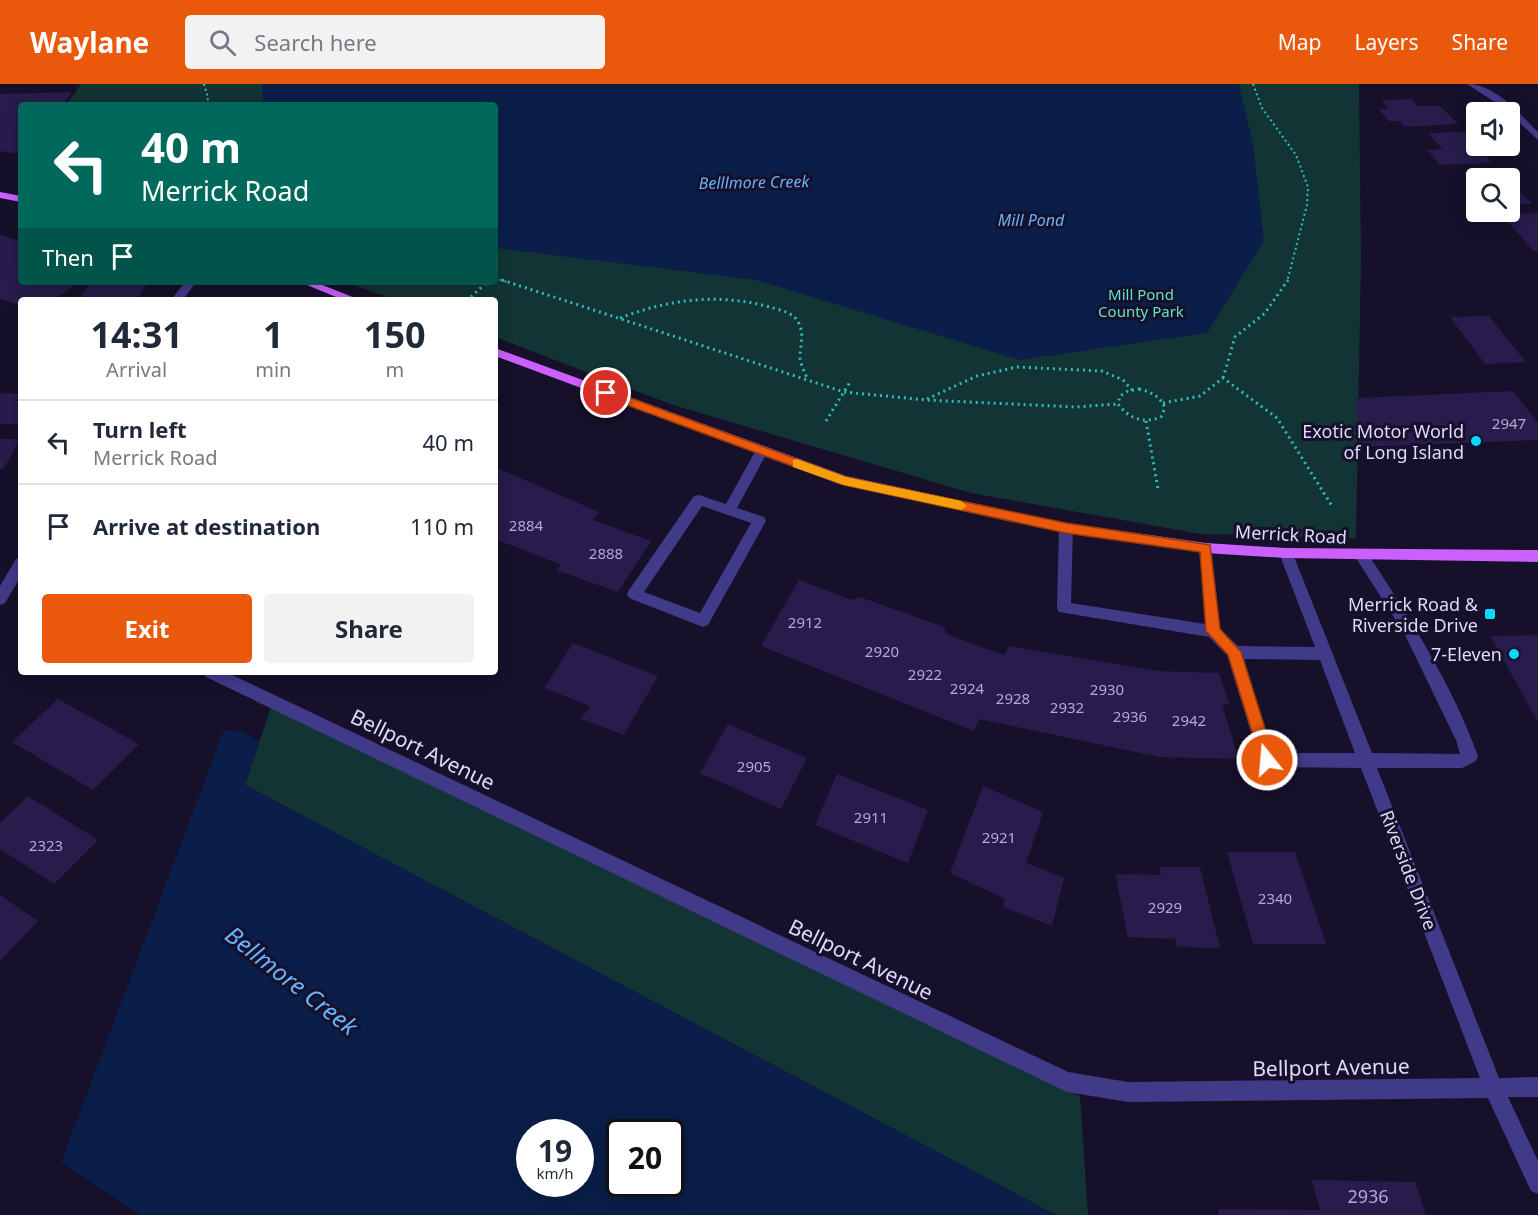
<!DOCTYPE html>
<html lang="en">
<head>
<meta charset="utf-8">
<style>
  :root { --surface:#fff; --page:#f2f2f3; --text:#1f2937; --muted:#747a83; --line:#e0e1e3; --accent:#ea580c }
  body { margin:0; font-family:"Noto Sans",sans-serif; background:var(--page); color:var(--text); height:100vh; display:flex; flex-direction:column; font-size:22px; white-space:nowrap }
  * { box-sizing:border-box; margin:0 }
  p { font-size:20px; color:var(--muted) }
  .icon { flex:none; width:33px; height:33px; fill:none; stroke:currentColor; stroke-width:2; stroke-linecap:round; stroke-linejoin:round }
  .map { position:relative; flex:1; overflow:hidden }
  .details { position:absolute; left:18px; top:213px; width:480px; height:378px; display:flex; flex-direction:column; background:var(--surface); border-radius:6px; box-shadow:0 3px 15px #0003 }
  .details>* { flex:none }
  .guide { position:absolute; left:18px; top:18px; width:480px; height:183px; border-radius:6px; box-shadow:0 3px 15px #0003; background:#00695c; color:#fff; overflow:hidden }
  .controls { position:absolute; left:1466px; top:18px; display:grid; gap:12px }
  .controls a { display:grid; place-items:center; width:54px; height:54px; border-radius:6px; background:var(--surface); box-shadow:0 3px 15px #0003; font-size:30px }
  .speed { position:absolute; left:516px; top:1035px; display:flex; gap:12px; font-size:30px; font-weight:700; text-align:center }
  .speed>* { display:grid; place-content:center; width:78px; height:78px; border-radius:50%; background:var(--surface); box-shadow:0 3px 15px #0003; line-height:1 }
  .speed small { font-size:15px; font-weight:400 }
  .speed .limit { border:3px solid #111; border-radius:9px; background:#fff; color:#111 }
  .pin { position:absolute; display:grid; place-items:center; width:51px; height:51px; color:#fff; margin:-26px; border:3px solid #fff; border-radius:50%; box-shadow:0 2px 6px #0007 }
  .me { position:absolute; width:66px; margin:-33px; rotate:343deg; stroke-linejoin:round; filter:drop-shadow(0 0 4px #0008) }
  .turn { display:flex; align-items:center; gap:21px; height:126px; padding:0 24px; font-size:27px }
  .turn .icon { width:78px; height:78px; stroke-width:2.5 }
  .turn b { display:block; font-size:42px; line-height:51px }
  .then { display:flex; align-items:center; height:57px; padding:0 24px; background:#0003; gap:12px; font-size:22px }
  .eta { display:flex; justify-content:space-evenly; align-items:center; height:102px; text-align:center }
  .eta b { font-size:36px; font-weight:700; line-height:42px }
  .cta { display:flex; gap:12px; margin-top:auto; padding:12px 24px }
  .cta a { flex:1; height:69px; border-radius:6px; background:var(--accent); color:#fff; font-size:24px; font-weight:700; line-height:69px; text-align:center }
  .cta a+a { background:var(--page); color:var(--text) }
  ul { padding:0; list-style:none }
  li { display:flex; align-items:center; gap:18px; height:84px; padding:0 24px; border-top:2px solid var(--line) }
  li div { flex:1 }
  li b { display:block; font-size:22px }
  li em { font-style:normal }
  header { display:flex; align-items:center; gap:36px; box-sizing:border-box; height:84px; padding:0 30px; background:var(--accent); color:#fff }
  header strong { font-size:28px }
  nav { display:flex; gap:33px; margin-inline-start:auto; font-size:21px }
  .search { width:420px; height:54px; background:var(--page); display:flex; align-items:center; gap:15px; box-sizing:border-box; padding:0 21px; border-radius:6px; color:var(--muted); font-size:22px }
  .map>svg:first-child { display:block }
  .green { fill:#133434 }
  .water { fill:#0a1e49; fill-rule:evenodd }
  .building { fill:#271c4b }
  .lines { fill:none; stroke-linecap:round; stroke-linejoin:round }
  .path-far1 { stroke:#2ebebc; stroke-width:2; stroke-dasharray:2 3; stroke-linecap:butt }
  .path { stroke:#2ebebc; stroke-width:3; stroke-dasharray:2 4; stroke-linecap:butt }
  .minor { fill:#413a89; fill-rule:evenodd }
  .major { fill:#cb60ff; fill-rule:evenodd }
  .route { fill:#ea580c; stroke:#983908; stroke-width:1.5 }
  .slow { fill:#f59e0b }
  .poi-dot { fill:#05dbff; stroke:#16102a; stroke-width:2 }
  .labels { text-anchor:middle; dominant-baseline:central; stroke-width:6; stroke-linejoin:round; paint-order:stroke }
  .far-park-label { font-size:15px; fill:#61e3c8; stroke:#16102a }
  .number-label { font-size:15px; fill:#b1aad2 }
  .far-water-label { font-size:16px; font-style:italic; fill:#67b2ff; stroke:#16102a }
  .poi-label { font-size:18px; fill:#dfd9ff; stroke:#16102a; text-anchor:end }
  .street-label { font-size:18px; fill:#dfd9ff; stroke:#16102a }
  .near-number-label { font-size:18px; fill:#b1aad2 }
  .near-street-label { font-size:21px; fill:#dfd9ff; stroke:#16102a }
  .near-water-label { font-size:24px; font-style:italic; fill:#67b2ff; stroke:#16102a }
</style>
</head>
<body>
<header>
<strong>Waylane</strong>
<div class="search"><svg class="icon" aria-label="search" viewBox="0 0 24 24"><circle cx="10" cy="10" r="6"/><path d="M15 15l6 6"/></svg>Search here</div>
<nav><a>Map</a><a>Layers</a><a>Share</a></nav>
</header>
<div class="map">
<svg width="1538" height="1131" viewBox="0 0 1538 1131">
  <rect width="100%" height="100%" fill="#16102a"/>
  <path class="green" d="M81 0H1359L1361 174 1356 454 1201 450 971 409 670 320 495 253V216H395L346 198H495V21H66Z
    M271 623 1080 1012 1088 1131H1056L245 701Z"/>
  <path class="water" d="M262 0H1239L1253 61 1264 157 1207 249 1020 276 756 196 495 164V21H263Z
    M224 646 242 648 259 658 245 701 1056 1131H141L61 1078ZM530 1048H580V1100H530ZM620 1048H670V1100H620Z"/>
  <path class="building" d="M72 8 63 21H21V70L0 67V10Z
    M1412 15 1418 22H1440L1458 40 1404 43 1400 37H1389L1378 25H1389L1381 16Z
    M1466 48 1492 79 1440 81 1427 66 1442 65 1428 49Z
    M1463 88H1503L1509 94H1476V104Z
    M1509 95 1532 120 1509 121Z
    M1538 129V167H1534L1501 130Z
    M0 151 21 157V198H78L55 216H21V221L0 215Z
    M91 198H148L137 216H79Z
    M1489 232 1526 278 1485 280 1450 233Z
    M1513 307 1538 339V356L1360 363 1356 314Z
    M0 309 21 310V340H0Z
    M0 355H21L3 385H0Z
    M495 383 599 428 593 436 651 457 618 508 556 486 561 481 495 455Z
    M799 496 852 516 860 513 944 543 946 550 1004 571 1009 562 1159 587 1219 589 1229 620 1222 621 1239 675 1159 673 979 635 974 647 761 562Z
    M1538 551V638L1490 552Z
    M573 559 658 592 624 651 581 635 590 622 544 604Z
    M58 615 139 660 93 706 12 658Z
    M728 640 807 674 781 725 700 689Z
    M837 690 928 726 908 779 815 741Z
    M983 702 1043 728 1026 779 1064 794 1052 842 1003 823 1005 815 950 789Z
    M28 712 98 756 54 800 0 765V739Z
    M1227 768H1295L1326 860H1253Z
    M1159 783H1200L1220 864 1177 863 1175 855 1128 853 1115 790 1161 791Z
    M0 811 38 837 0 877Z
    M1312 1096 1415 1098 1426 1131H1219L1218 1125 1320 1126Z"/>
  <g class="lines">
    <path class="path-far1" d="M204 0 208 14 207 21
      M1253 0 1262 24 1296 71 1308 103 1307 121 1287 198
      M495 194 507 198"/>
    <path class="path" d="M502 196 844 308 926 316 1075 323 1118 320
      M471 213 487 198
      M620 234C670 215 718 209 770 223 779 226 793 228 798 238 805 249 800 262 800 274 801 282 805 289 808 296
      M1223 294 1235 253 1265 229 1288 196
      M1139 305C1151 308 1160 312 1165 324L1161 333C1144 340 1129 335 1118 320L1120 312 1128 307Z
      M927 315 977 292 1017 283 1102 287 1123 296 1132 306
      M1163 319 1200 312 1223 294 1277 334 1332 422
      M826 337 850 298
      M1146 337 1158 405"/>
    <path class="minor" d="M1467 0C1495 0 1519 29 1538 48V56L1504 24Z
      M185 198H196L183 216H171Z
      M762 362 768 367 737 424 764 433 766 437 708 541 703 543 629 514 627 510 629 506 694 412 699 411 726 420 757 364ZM702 422 751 439 700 529 644 508Z
      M1066 439 1073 444 1071 519 1205 540 1199 464 1201 460H1211L1220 545 1238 562 1315 563 1279 469 1286 464 1291 465 1372 669 1460 670 1456 656 1404 549 1354 471 1361 465 1366 467C1408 531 1452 600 1478 672L1476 677 1462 684H1377L1499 994 1538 993V1013H1508L1538 1077V1110L1531 1107 1488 1014 1128 1018 1067 1008 206 593 203 588H226L1068 988 1128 998 1480 994 1361 684 1267 683 1261 681 1227 571 1209 553 1059 528 1057 524 1059 444ZM1244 575 1320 576 1355 669H1273Z
      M21 473V492L5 519 0 521V502L16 475Z"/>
    <path class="major" d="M0 108 21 112V118L0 114Z
      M300 198H315L360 216H343Z
      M495 264 846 392 1066 439 1206 459 1286 464 1538 466V478L1286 474 1206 469 1066 449 839 400 495 272Z"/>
  </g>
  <path class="route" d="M606 305 846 393 1066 439 1210 461 1220 545 1241 568 1275 676 1272 680 1267 682 1262 680 1228 571 1206 547 1200 468 1066 449 844 401 602 312 601 309Z"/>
  <path class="slow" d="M797 375 846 393 961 417 967 422 961 426 844 401 793 383V376Z"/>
  <g class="poi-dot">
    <circle cx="1476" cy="357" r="6"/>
    <rect x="1484" y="524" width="12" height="12" rx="3"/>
    <circle cx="1514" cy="570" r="6"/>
  </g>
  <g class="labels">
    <g class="far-park-label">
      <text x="1141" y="210">Mill Pond<tspan x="1141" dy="17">County Park</tspan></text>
    </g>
    <g class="number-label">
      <text x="1509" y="339">2947</text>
      <text x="526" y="441">2884</text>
      <text x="606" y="469">2888</text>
      <text x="805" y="538">2912</text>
      <text x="882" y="567">2920</text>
      <text x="925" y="590">2922</text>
      <text x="967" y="604">2924</text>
      <text x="1107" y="605">2930</text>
      <text x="1013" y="614">2928</text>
      <text x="1067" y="623">2932</text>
      <text x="1130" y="632">2936</text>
      <text x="1189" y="636">2942</text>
      <text x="754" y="682">2905</text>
      <text x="871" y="733">2911</text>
      <text x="999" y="753">2921</text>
      <text x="46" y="761">2323</text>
      <text x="1275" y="814">2340</text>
      <text x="1165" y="823">2929</text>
    </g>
    <g class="far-water-label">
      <text transform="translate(754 98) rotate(-1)">Belllmore Creek</text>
      <text x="1031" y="136">Mill Pond</text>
    </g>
    <g class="poi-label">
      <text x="1464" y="347">Exotic Motor World<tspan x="1464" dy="21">of Long Island</tspan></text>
      <text x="1478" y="520">Merrick Road &amp;<tspan x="1478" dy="21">Riverside Drive</tspan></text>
      <text x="1502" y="570">7-Eleven</text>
    </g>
    <g class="street-label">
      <text transform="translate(1291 450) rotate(3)">Merrick Road</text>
      <text transform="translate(1409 786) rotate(69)">Riverside Drive</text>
    </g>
    <g class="near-number-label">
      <text x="1368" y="1112">2936</text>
    </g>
    <g class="near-street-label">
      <text transform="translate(423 665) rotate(26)">Bellport Avenue</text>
      <text transform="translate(861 875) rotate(26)">Bellport Avenue</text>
      <text transform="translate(1331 983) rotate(-1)">Bellport Avenue</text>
    </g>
    <g class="near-water-label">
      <text transform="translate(292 896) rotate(38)">Bellmore Creek</text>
    </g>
  </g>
</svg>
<div class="controls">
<a><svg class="icon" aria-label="sound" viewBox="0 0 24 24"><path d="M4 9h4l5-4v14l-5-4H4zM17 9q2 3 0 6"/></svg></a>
<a><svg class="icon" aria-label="search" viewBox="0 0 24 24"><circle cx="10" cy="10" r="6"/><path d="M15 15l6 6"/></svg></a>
</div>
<div class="speed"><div>19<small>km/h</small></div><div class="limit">20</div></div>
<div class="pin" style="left:606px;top:309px;background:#d93025"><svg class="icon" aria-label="arrive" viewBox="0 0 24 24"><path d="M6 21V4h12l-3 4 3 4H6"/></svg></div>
<svg class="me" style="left:1267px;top:676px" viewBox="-20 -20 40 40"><circle r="17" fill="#ea580c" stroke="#fff" stroke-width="3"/><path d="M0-11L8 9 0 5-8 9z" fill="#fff"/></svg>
<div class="guide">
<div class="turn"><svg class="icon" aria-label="left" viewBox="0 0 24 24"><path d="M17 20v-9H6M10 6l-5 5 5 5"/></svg><div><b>40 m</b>Merrick Road</div></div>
<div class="then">Then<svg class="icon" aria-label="arrive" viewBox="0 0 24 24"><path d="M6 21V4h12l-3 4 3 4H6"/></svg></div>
</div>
<section class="details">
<div class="eta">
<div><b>14:31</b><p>Arrival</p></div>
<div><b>1</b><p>min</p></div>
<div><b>150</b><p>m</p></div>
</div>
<ul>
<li><svg class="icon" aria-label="left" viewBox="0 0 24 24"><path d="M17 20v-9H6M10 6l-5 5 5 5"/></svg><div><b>Turn left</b><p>Merrick Road</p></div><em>40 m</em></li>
<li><svg class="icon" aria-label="arrive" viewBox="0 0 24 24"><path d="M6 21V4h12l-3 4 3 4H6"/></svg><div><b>Arrive at destination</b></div><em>110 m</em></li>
</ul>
<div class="cta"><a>Exit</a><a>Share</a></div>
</section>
</div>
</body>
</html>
